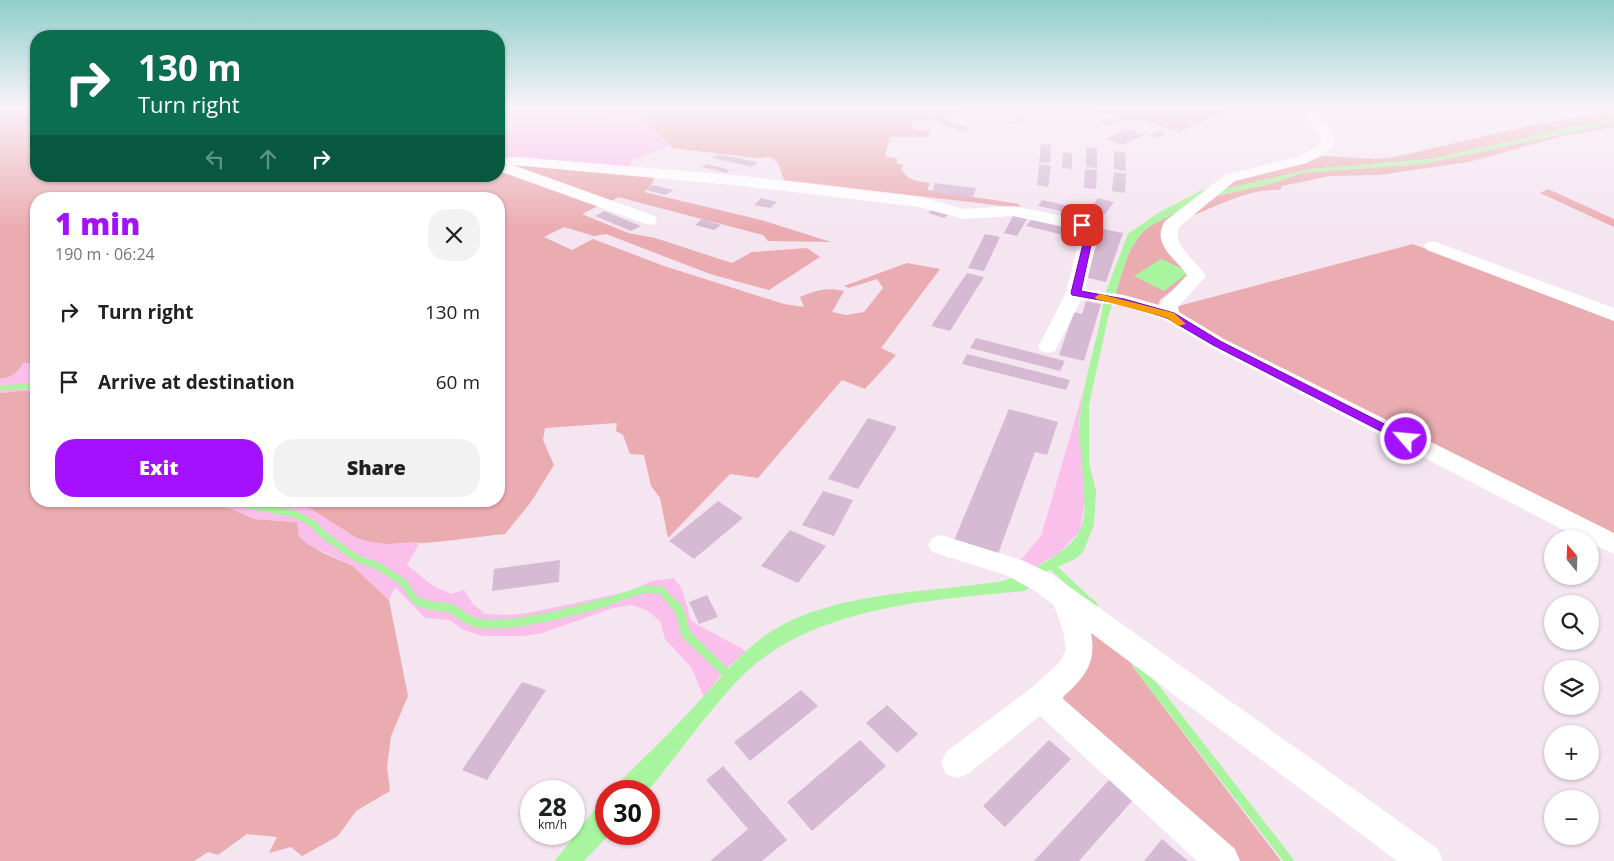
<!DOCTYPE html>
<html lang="en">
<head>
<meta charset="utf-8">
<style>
  :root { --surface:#fff; --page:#f2f2f2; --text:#202124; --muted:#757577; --accent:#a311ff }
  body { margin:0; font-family:"Open Sans",sans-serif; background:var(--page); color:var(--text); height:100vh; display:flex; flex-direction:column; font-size:19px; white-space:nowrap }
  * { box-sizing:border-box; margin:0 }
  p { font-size:16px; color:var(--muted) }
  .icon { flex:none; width:28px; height:28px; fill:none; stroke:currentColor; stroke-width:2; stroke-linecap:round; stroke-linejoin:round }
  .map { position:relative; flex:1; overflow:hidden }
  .drawer { position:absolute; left:30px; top:192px; width:475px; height:315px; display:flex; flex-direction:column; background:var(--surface); border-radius:20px; box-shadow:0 1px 4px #0004 }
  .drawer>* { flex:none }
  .guide { position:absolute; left:30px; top:30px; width:475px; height:152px; border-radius:20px; box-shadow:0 1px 4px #0004; background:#0b6e4f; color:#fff; overflow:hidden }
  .needle { width:32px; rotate:341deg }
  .buttons { position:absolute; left:1544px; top:530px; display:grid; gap:10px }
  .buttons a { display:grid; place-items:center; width:55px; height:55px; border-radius:50%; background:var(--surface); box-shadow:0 1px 4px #0004; font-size:25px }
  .speed { position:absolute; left:520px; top:780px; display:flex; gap:10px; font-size:25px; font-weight:700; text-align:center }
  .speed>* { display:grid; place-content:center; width:65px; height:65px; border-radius:50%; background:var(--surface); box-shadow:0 1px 4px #0004; line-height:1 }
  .speed small { font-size:12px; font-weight:400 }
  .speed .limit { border:8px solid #d22; background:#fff; color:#111 }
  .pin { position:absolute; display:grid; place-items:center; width:42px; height:42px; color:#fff; margin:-21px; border-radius:10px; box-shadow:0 2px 8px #0006 }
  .me { position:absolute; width:55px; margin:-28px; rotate:297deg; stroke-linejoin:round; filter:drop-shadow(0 0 4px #0008) }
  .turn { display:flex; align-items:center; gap:18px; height:105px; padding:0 25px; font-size:22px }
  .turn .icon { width:65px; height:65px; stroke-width:2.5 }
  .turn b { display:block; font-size:35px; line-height:42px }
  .lanes { display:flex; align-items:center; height:48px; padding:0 25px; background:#0003; justify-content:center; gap:25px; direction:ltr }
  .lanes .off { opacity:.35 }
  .round { display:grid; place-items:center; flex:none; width:52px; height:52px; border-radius:20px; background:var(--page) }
  .headline { display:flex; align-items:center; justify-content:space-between; height:85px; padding:0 25px }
  h1 { font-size:30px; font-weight:800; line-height:38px; color:var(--accent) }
  .primary-button { display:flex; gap:10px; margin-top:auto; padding:10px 25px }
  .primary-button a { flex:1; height:58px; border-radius:20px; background:var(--accent); color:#fff; font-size:20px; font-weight:800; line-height:58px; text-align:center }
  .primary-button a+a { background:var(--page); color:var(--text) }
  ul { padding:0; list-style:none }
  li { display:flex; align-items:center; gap:15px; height:70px; padding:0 25px }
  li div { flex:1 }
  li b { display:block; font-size:19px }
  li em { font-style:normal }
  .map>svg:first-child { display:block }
  .green { fill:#eaacb1 }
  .sand { fill:#fabfeb }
  .water { fill:#a9f49e }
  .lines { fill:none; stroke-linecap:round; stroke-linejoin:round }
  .stream-far2 { stroke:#a9f49e; stroke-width:5.5 }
  .stream-far1 { stroke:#a9f49e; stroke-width:7 }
  .stream { stroke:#a9f49e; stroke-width:9 }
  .building { fill:#d6bad4 }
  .minor { fill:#fff; fill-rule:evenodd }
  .route { fill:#a311ff; stroke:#6a0ba6 }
  .slow { fill:#f59e0b }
</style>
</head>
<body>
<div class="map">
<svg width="1614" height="861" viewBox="0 0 1614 861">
  <rect width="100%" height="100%" fill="#f4e5f1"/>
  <path class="green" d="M0 108H36V176H499V171L600 205 582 214 628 233 655 238 732 263 752 252 807 248 820 257 769 290 710 274 606 234 594 236 564 227 544 237 572 250 593 239 664 266 784 304 804 307 800 297C817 290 827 287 844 291L832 312 846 315 864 312 883 288 877 279 849 288 844 286 907 263 940 269 881 348 896 355 865 389 842 380 758 478 730 474 668 538 660 498 651 486 644 455 630 454 623 435 616 431 617 423 545 428 543 440 554 465 531 502 505 534C470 537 389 552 359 539 336 529 317 510 292 501H499V199H36V365L24 363C18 373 11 378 0 379Z
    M499 108H977V111L964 110 947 119 952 123 970 128 964 132 939 123 937 119 916 121 911 126 915 129 930 131 929 137H890L885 156 898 159 896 163 903 165 901 169C908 181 917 181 930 183L927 190 1019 204 1020 208 784 180 778 163 771 157 755 158 672 148 644 119 627 114 529 110 499 115Z
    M1079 108H1225L1223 112 1179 132 1144 120 1115 122 1112 127 1098 123 1117 117V115Z
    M1614 110V118L1431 159 1310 169 1221 190 1233 178 1310 161 1323 156 1377 159 1395 157 1523 127Z
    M1614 123V127L1567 135 1469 162 1379 175 1330 176 1282 186 1280 190C1245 188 1211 210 1179 221L1212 197 1270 184 1302 173 1423 164Z
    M513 164 654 177 652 184 644 192 761 220 831 242 768 241 763 235 618 197 609 203 509 166Z
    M1548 189 1614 219V227L1540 193Z
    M1191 205 1165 224 1161 235 1167 252 1192 274 1160 300 1158 306 1115 296C1122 273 1127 246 1146 229 1158 219 1177 212 1191 205Z
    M1413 244 1614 321V541L1187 324 1171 308Z
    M26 390H36V501H198L232 509 255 519 297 522 299 536 321 552 353 566 389 600 408 696 391 736 387 767 390 791 356 811 338 836 302 856 291 847 269 853 277 837 247 834 218 855 208 852 194 861H0V393Z
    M1085 625 1128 652 1133 667 1281 861H1235L1063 699Z"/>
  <path class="sand" d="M529 110 627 114 644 119 670 146 633 160 628 169 499 157 505 150 499 144V125L519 122H499V115Z
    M23 363 36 365V390L0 393V379C11 378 18 373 23 363Z
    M1084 389 1079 420 1085 500 1080 531 1059 553 1033 568 1021 560 1041 536Z
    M198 501H292L308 507 360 540 385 544 420 542 407 565 432 585 451 594 464 590 473 604 485 614 508 615 528 613 631 591 651 581 674 578 682 589 691 621 746 651 724 671 704 697 691 667 665 639 660 621 646 610 632 605 613 608 542 633 524 636H482L464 630 449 620 425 618 395 587 389 600 353 566 307 544 299 536 297 522 255 519 232 509Z"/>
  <path class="water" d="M1614 118V123L1423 164 1302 173 1270 184 1201 199 1147 228 1140 235 1128 254 1115 296 1105 294 1128 234 1158 213 1202 190H1221L1310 169 1431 159Z
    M1161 259 1189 272 1164 291 1134 276Z
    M1104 300 1113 302 1108 318 1089 405V463L1096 491 1094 525 1083 552 1075 559 1041 574 1033 568C1049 561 1072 547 1080 530 1088 513 1083 495 1083 478 1082 459 1078 433 1080 416 1084 377 1098 340 1104 300Z
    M1018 576 1036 584 1024 591C931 600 808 607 739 679 706 714 678 754 648 791H610C638 764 666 737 693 708 723 676 746 643 788 622 853 591 933 592 1003 581Z
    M606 795V834H610L584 861H555Z"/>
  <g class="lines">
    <path class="stream-far2" d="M0 388 36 386"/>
    <path class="stream-far1" d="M228 501 295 514 312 523 324 535 356 558 380 567 404 583 414 599 422 603
      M1054 568 1091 603
      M603 603 645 589 661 590 673 603"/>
    <path class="stream" d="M419 602C430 607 438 605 449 608 458 610 463 620 478 623 509 629 576 611 606 602
      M672 602 679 609 686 634 724 671
      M1089 602 1093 605
      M1138 666 1289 861"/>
  </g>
  <path class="building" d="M1010 111H1018L1027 123 1009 124 1007 121H1016Z
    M1128 129 1145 135 1122 145 1106 139Z
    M1160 131 1166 134 1154 138 1148 135Z
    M1041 144 1051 145 1050 163 1039 162Z
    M1086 147 1097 148V168L1086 167Z
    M1114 151 1125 152 1126 171 1114 169Z
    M1063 152 1072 153V169L1062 168Z
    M717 154 758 162 752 167 712 158Z
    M707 164 730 170 726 173 702 167Z
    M1039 164 1051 166 1048 187 1037 185Z
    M1085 169 1097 170 1096 189 1084 188Z
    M1114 172 1126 174 1125 193 1112 191Z
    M935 183 976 188 973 197 932 192Z
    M653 185 673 190 666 195 646 190Z
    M761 198 777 202 770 208 754 205Z
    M1098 198 1114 202 1105 214 1089 210Z
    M1042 200 1083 209 1079 215 1038 206Z
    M931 210 948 215 944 218 928 213Z
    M604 211 641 226 631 231 595 216Z
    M1013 216 1027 219 1017 236 1004 233Z
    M702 219 721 225 714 230 695 225Z
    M1031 220 1072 229 1068 236 1026 226Z
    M1103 229 1123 233 1106 282 1084 277Z
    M985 234 1000 237 984 271 968 268Z
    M967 273 984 277 950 331 931 326Z
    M1086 301 1101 304 1084 361 1059 355 1074 312 1082 314Z
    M976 338 1065 361 1060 371 970 348Z
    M967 354 1070 380 1066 390 962 364Z
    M1009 409 1058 422 1047 455 1035 452 997 557 953 543Z
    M868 418 897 427 858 489 828 479Z
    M823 491 853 500 834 536 802 525Z
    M718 501 743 518 694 559 669 541Z
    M790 530 826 546 798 583 761 566Z
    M560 560 559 582 492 591 494 569Z
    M707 595 718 617 699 624 689 602Z
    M522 682 546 690 487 780 462 770Z
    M801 690 818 706 750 761 734 742Z
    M887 705 918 734 897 753 866 723Z
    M860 740 886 766 812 831 787 802Z
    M1049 740 1071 759 1005 827 983 806Z
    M723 766 787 840 762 861H710L748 829 706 780Z
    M1109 780 1133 800 1079 861H1034Z
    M1162 839 1188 861H1144Z"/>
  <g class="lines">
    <path class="minor" d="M1303 108H1316L1335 140 1334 147 1307 163 1235 181 1179 227C1172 246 1197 261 1206 276L1178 307 1179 312 1224 339 1614 533V554L1590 543V539H1581L1210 347 1163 319 1121 306 1081 300 1055 351 1048 353 1041 351 1038 347 1066 293 1080 236V231L1077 229 1013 216 964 219 919 207 743 186 513 165 655 216 657 220 655 224 649 225 499 171V163L504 158 518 157 743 176 920 197 964 209 1013 206 1082 220 1094 225 1098 236 1085 289 1124 295 1159 305 1187 275C1177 259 1150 244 1165 221L1225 175 1297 157 1320 145 1321 140Z
      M1433 241 1614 308V321L1427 250 1424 246 1427 242Z
      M941 535 1024 561 1053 575 1438 849 1443 861H1397L1091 633C1097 664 1084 678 1062 698L1235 849 1240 861H1197L1040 716 968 774 957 778 946 774 941 763 946 752 1030 689 1060 662 1066 650 1063 631 1054 605 1035 591 1006 575 932 552 928 545 932 538Z"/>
  </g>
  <linearGradient id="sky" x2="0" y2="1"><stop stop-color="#8fceca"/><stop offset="0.47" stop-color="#faf3f9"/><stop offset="1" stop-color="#faf3f9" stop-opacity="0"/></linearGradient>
  <rect width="1614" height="229" fill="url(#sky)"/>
  <path class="route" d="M1079 223H1085L1091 227 1093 236 1081 291 1124 299 1174 313 1220 341 1410 437V442H1402L1213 345 1167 318 1122 304 1072 295 1071 293 1085 236 1084 230 1078 225Z"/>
  <path class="slow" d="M1100 294 1174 313 1186 324 1178 326 1167 318 1096 299 1095 297Z"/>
</svg>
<div class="buttons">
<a><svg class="needle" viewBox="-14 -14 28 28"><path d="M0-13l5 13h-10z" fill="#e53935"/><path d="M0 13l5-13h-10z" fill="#757577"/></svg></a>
<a><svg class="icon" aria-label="search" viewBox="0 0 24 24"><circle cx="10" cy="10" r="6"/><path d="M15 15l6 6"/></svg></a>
<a><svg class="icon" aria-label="layers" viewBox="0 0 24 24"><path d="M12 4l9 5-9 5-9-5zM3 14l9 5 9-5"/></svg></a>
<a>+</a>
<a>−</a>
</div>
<div class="speed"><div>28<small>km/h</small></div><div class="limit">30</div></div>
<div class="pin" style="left:1082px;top:225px;background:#d93025"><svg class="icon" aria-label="arrive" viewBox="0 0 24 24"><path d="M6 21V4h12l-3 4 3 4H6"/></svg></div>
<svg class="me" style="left:1406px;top:439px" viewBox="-20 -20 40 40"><circle r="17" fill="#a311ff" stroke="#fff" stroke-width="3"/><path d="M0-11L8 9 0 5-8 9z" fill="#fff"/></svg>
<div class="guide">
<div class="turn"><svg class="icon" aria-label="right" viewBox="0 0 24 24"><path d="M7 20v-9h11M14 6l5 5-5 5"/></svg><div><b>130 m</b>Turn right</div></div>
<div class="lanes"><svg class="icon off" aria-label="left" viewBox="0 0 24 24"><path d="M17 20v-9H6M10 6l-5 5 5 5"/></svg><svg class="icon off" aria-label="ahead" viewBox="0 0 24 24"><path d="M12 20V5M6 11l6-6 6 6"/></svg><svg class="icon" aria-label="right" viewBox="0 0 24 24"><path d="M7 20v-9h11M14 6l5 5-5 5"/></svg></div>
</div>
<section class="drawer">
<div class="headline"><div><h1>1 min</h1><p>190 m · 06:24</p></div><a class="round"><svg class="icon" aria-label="close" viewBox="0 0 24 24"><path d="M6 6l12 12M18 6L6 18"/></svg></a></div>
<ul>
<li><svg class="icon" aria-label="right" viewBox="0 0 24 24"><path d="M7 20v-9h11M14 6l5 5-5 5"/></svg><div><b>Turn right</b></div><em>130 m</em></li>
<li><svg class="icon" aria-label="arrive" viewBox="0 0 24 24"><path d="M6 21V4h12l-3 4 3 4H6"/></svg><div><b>Arrive at destination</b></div><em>60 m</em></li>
</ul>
<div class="primary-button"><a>Exit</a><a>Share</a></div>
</section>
</div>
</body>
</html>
